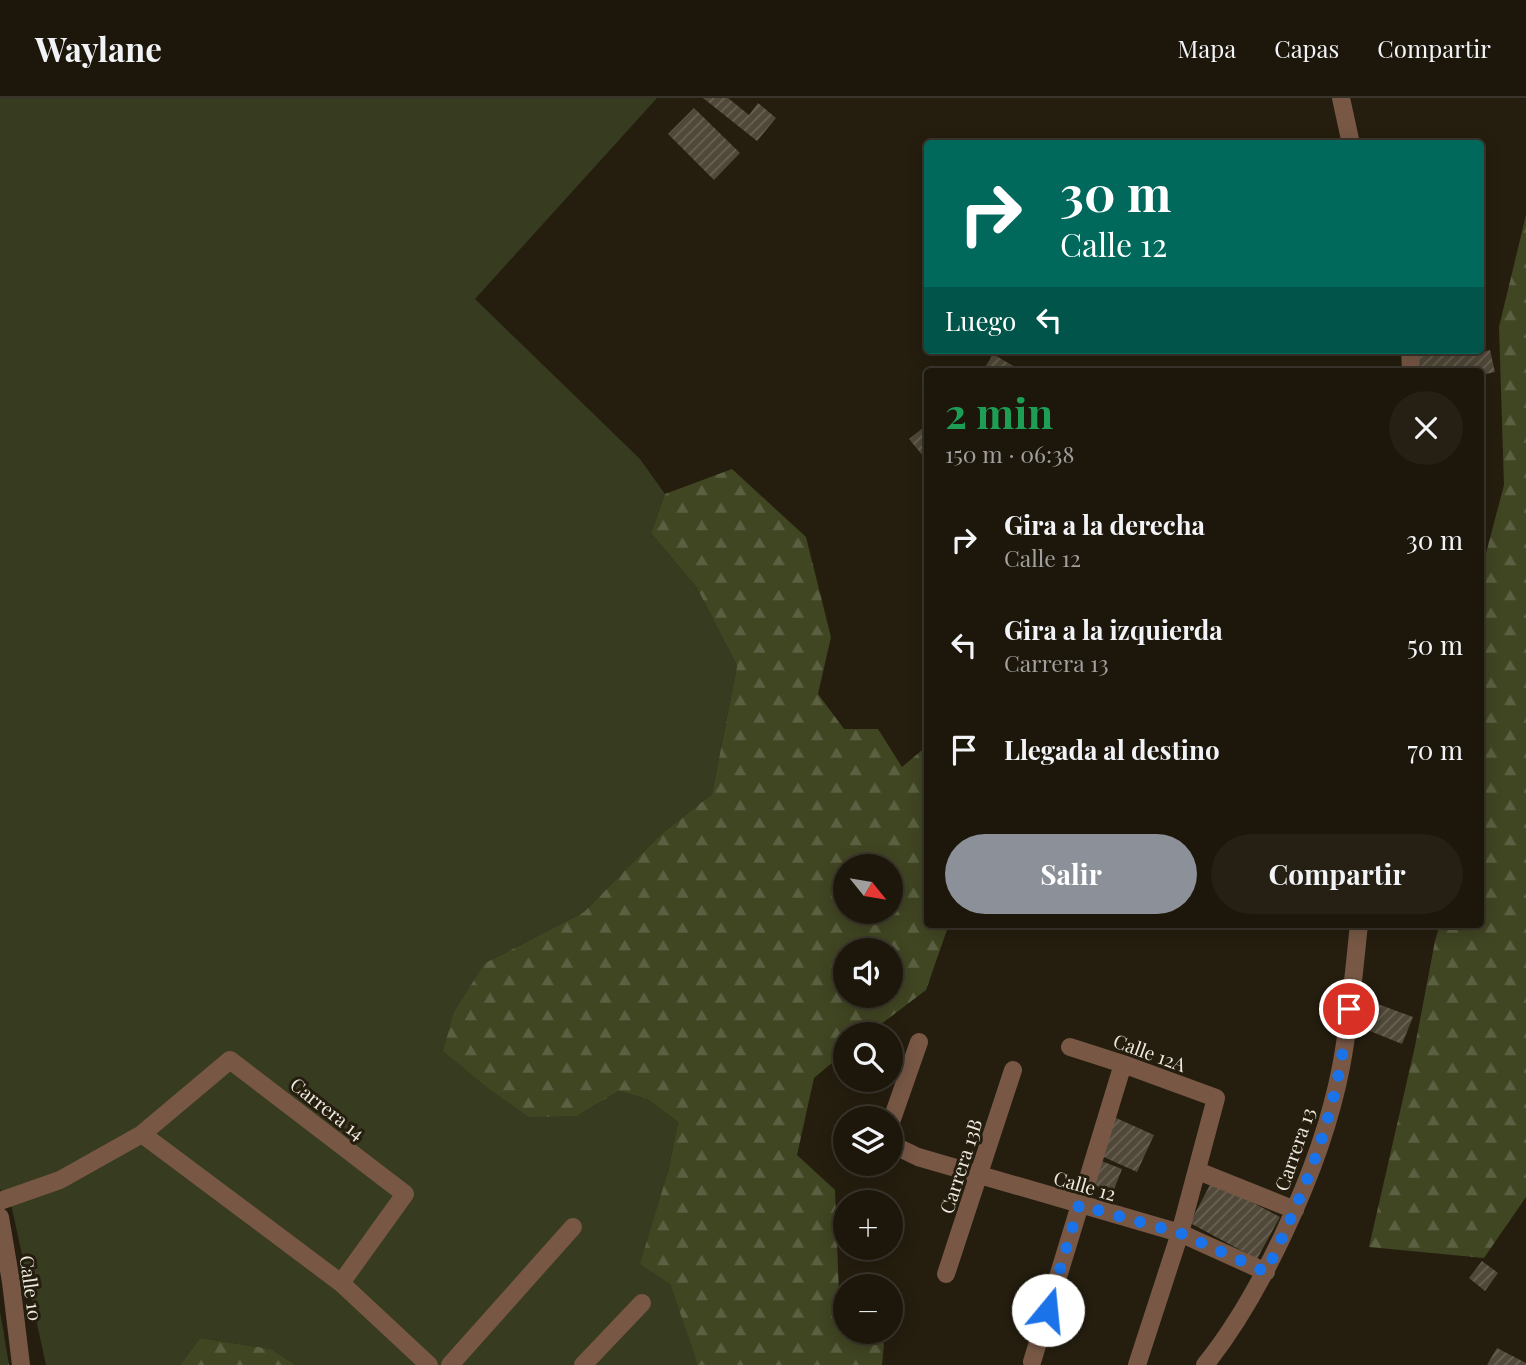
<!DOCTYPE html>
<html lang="es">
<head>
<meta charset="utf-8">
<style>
  :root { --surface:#1c160b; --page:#251f14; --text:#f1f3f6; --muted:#a09f9d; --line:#3a352c; --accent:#8c9099 }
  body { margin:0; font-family:"Playfair Display",serif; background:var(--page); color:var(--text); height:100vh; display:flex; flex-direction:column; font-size:26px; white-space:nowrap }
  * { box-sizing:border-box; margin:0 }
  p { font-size:23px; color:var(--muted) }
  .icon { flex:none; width:38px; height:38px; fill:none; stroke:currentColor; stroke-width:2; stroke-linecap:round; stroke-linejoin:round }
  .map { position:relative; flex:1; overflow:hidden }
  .drawer { position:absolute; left:924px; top:270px; width:560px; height:560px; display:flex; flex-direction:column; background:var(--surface); border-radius:7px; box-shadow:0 4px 18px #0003,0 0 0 2px var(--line) }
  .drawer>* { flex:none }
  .guide { position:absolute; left:924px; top:42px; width:560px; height:214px; border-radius:7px; box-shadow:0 4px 18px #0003,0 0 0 2px var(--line); background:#00695c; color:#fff; overflow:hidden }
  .needle { width:46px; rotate:120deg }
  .fabs { position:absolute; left:833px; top:756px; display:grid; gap:14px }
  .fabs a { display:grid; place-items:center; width:70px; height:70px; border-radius:50%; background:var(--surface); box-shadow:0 4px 18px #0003,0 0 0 2px var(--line); font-size:35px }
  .pin { position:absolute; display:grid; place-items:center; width:60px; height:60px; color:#fff; margin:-30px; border:4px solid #fff; border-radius:50%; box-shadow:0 2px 7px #0007 }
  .me { position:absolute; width:77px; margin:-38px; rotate:17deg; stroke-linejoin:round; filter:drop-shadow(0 0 5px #0008) }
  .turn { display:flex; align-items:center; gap:24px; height:147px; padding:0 21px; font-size:32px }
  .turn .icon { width:91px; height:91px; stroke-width:2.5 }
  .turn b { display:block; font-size:49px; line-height:60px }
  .then { display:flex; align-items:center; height:66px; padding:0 21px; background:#0003; gap:14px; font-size:26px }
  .round { display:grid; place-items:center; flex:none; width:74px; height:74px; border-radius:37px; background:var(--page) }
  .head { display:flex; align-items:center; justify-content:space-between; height:119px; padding:0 21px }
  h1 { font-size:42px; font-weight:700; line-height:52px; color:#1e9e55 }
  .primary-button { display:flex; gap:14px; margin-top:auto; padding:14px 21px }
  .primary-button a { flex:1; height:80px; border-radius:42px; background:var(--accent); color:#fff; font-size:28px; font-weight:700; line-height:80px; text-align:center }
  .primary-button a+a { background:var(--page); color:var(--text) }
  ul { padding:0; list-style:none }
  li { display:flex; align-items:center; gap:21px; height:105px; padding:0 21px }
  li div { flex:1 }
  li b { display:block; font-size:26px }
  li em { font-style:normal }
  header { display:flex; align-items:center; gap:42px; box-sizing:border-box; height:98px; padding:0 35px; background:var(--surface); border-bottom:2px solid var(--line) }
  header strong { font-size:33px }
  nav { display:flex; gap:38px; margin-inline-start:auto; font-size:24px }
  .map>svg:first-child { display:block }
  .grass { fill:#373b20 }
  .forest { fill:url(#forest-firs); fill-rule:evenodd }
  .park { fill:url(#park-tufts) }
  .building { fill:url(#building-hatch) }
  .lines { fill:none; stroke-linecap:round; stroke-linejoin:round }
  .minor { stroke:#785845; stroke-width:18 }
  .route { stroke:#1a73e8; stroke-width:12; stroke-dasharray:0 21.6 }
  .labels { text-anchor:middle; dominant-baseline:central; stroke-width:6; stroke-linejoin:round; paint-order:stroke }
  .street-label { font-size:19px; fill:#ede9df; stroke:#251e0f }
</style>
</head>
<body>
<header>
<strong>Waylane</strong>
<nav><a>Mapa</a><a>Capas</a><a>Compartir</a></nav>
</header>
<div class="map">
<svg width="1526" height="1267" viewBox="0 0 1526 1267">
  <defs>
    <pattern id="forest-firs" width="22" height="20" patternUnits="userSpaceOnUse" patternTransform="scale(1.75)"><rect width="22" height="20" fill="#404522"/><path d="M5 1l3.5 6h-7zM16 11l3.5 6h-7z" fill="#5c6042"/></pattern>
    <pattern id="park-tufts" width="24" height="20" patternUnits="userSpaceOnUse" patternTransform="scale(1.75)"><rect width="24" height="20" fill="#373b20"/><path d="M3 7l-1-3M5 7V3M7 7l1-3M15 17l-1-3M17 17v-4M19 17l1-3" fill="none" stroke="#545740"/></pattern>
    <pattern id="building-hatch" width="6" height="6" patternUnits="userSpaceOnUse" patternTransform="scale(1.75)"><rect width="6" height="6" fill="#504838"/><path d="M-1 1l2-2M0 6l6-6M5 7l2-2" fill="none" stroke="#6a6254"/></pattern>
  </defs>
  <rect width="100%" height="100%" fill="#251e0f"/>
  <path class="grass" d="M0 0H657L475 201 640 361 665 396 651 435 697 490 737 568 712 696 659 738 584 814 485 865 577 1018 619 993 647 1001 678 1024 668 1074 670 1186 697 1260V1267H296L271 1251 200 1240 180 1267H46L11 1106 0 1091Z"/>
  <path class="forest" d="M1526 117V1099L1484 1160 1369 1149 1415 948 1435 843 1440 826H1480V706L1484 696 1480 679 1481 474 1504 387 1499 229Z
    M732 371 806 439 831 539 818 596 844 631H878L902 669 927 648 928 826H948V829L926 892 868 936H845V954L814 980 797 1057 835 1092 839 1195 845 1202V1234H873L884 1246 882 1267H697L696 1260 670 1186 640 1166 668 1074 678 1024 647 1001 619 993 577 1018 529 1019 488 990 443 953 454 914 485 865 584 814 659 738 712 696 737 568 697 490 651 435 665 396ZM845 768H891V814H845ZM845 852H891V898H845Z
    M200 1240 271 1251 296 1267H180Z"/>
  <path class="park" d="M0 1214 9 1267H0Z"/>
  <path class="building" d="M703 0H728L749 17 758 5 776 20 757 43Z
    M694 10 740 55 714 82 668 36Z
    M1416 252H1474L1475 256 1490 252 1495 274 1480 277V273H1421Z
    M993 256 1022 273H983Z
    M928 326V364L909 341Z
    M1375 905 1413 919 1402 946 1365 931Z
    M1114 1019 1154 1037 1137 1074 1097 1056Z
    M1099 1062 1122 1071 1113 1094 1090 1086Z
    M1212 1083 1280 1119 1257 1161 1190 1125Z
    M1482 1163 1498 1175 1485 1193 1469 1180Z
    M1497 1250 1526 1265V1267H1487Z"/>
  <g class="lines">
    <path class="minor" d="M1341 0 1351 46
      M1410 252 1411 273
      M1070 949 1123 966 1216 1000 1180 1135 1137 1267
      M891 1024 919 944
      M142 1036 341 1185
      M891 1046 918 1059 1180 1135 1266 1174
      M1198 1073 1295 1112
      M0 1103 60 1082 142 1036 230 962 405 1096 341 1185 429 1267
      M0 1119 11 1184 21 1267
      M946 1176 1013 972
      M1032 1264 1123 966
      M450 1267 573 1129
      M583 1267 642 1205
      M1205 1267C1238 1226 1262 1182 1284 1135 1309 1082 1330 1026 1341 969 1350 922 1354 873 1359 826"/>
  </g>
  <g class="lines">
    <path class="route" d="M1048 1212 1079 1107 1180 1135 1266 1174C1289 1125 1312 1076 1327 1023 1338 987 1344 949 1349 911"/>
  </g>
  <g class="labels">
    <g class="street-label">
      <text transform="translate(1150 954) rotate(20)">Calle 12A</text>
      <text transform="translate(328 1010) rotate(38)">Carrera 14</text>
      <text transform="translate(1294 1051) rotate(-71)">Carrera 13</text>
      <text transform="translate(960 1068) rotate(-72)">Carrera 13B</text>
      <text transform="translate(1085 1087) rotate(16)">Calle 12</text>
      <text transform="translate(32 1190) rotate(82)">Calle 10</text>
    </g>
  </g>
</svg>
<div class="fabs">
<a><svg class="needle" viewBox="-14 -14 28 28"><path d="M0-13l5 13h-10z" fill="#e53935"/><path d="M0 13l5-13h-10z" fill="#a09f9d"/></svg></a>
<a><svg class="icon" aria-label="sound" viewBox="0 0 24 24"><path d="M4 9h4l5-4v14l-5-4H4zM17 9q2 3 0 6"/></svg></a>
<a><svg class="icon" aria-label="search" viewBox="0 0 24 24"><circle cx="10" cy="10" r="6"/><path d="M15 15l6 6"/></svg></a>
<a><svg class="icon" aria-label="layers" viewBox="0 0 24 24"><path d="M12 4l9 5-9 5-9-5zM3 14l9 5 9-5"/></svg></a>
<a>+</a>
<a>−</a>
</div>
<div class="pin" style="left:1349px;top:911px;background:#d93025"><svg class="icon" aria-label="arrive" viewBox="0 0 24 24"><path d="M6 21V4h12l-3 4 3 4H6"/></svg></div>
<svg class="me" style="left:1048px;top:1212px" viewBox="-20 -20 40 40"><circle r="19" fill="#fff"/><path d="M0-13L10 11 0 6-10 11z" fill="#1a73e8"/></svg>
<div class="guide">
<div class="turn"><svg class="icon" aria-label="right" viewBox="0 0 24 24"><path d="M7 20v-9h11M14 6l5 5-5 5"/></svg><div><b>30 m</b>Calle 12</div></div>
<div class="then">Luego<svg class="icon" aria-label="left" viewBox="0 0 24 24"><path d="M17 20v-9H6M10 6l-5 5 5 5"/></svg></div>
</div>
<section class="drawer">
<div class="head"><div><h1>2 min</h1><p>150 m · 06:38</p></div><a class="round"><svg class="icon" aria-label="close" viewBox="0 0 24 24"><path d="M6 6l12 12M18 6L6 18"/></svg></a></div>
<ul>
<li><svg class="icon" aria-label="right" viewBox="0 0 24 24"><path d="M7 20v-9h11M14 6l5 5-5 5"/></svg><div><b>Gira a la derecha</b><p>Calle 12</p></div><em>30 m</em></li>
<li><svg class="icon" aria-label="left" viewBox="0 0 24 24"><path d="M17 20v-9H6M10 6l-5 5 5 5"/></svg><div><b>Gira a la izquierda</b><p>Carrera 13</p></div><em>50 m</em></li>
<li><svg class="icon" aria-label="arrive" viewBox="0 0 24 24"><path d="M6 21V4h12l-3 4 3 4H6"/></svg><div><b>Llegada al destino</b></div><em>70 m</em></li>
</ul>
<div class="primary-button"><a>Salir</a><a>Compartir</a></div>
</section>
</div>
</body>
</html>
